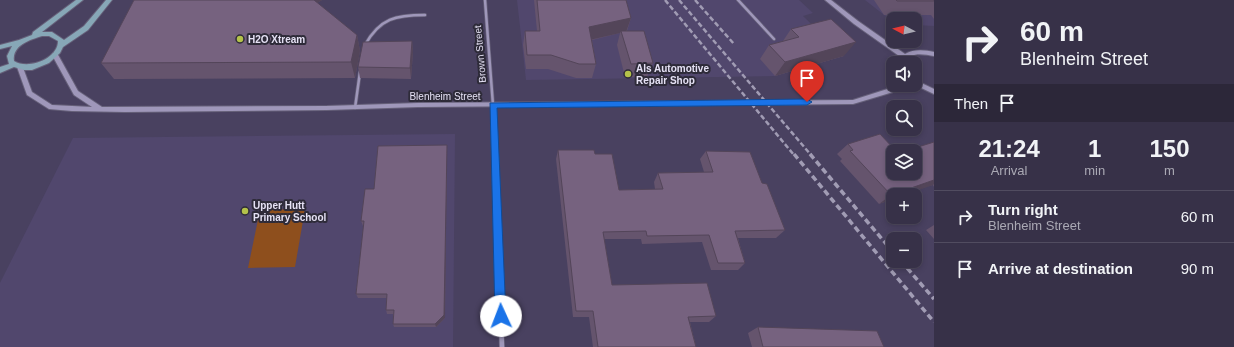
<!DOCTYPE html>
<html lang="en">
<head>
<meta charset="utf-8">
<style>
  :root { --surface:#373148; --page:#3e394f; --text:#f1f3f6; --muted:#aaa9b4; --line:#514c60 }
  body { margin:0; font-family:Arial,sans-serif; background:var(--page); color:var(--text); height:100vh; display:flex; flex-direction:column; font-size:15px; white-space:nowrap }
  * { box-sizing:border-box; margin:0 }
  p { font-size:13px; color:var(--muted) }
  .icon { flex:none; width:22px; height:22px; fill:none; stroke:currentColor; stroke-width:2; stroke-linecap:round; stroke-linejoin:round }
  .map { position:relative; flex:1; overflow:hidden }
  .panel { display:flex; flex-direction:column; background:var(--surface); width:300px }
  .panel>* { flex:none }
  .banner { background:#373148; color:var(--text); overflow:hidden }
  .needle { width:26px; rotate:277deg }
  .controls { position:absolute; left:886px; top:12px; display:grid; gap:8px }
  .controls a { display:grid; place-items:center; width:36px; height:36px; border-radius:8px; background:var(--surface); box-shadow:0 2px 6px #0003,0 0 0 1px var(--line); font-size:20px }
  .pin { position:absolute; display:grid; place-items:center; width:34px; height:34px; color:#fff; margin:-41px -17px; border-radius:50% 50% 50% 0; rotate:-45deg; box-shadow:0 0 4px #0007 }
  .pin .icon { rotate:45deg }
  .me { position:absolute; width:44px; margin:-22px; rotate:358deg; stroke-linejoin:round; filter:drop-shadow(0 0 3px #0008) }
  .turn { display:flex; align-items:center; gap:14px; height:84px; padding:0 20px; font-size:18px }
  .turn .icon { width:52px; height:52px; stroke-width:2.5 }
  .turn b { display:block; font-size:28px; line-height:34px }
  .then { display:flex; align-items:center; height:38px; padding:0 20px; background:#0003; gap:8px; font-size:15px }
  .eta { display:flex; justify-content:space-evenly; align-items:center; height:68px; text-align:center }
  .eta b { font-size:24px; font-weight:600; line-height:28px }
  ul { padding:0; list-style:none }
  li { display:flex; align-items:center; gap:12px; height:52px; padding:0 20px; border-top:1px solid var(--line) }
  li div { flex:1 }
  li b { display:block; font-size:15px }
  li em { font-style:normal }
  main { display:flex; flex:1; min-height:0 }
  .map>svg:first-child { display:block }
  .built { fill:#51476d }
  .green { fill:#8e4f1d }
  .lines { fill:none; stroke-linecap:round; stroke-linejoin:round }
  .service-casing { stroke:#666079; stroke-width:4 }
  .minor-far1-casing { stroke:#666079; stroke-width:5 }
  .minor-casing { stroke:#666079; stroke-width:6 }
  .tertiary-casing { stroke:#666079; stroke-width:2 }
  .secondary-casing { stroke:#666079; stroke-width:2 }
  .service { stroke:#9f97ba; stroke-width:2.5 }
  .minor-far1 { stroke:#9f97ba; stroke-width:3.5 }
  .minor { stroke:#9f97ba; stroke-width:4.5 }
  .tertiary { fill:#9f97ba; fill-rule:evenodd }
  .secondary { fill:#87a7b7; fill-rule:evenodd }
  .rail-far1 { stroke:#a19cb4; stroke-width:2.5; stroke-dasharray:5 2.5; stroke-linecap:butt }
  .rail { stroke:#a19cb4; stroke-width:3.5; stroke-dasharray:6 3.5; stroke-linecap:butt }
  .wall { fill:#65546d }
  .shaded-wall { fill:#534559 }
  .building { fill:#76627f; stroke:#534559 }
  .route { fill:#1a73e8; stroke:#114b97 }
  .poi-dot { fill:#b4c24a; stroke:#2e2b39; stroke-width:1.5 }
  .labels { text-anchor:middle; dominant-baseline:central; stroke-width:4; stroke-linejoin:round; paint-order:stroke }
  .poi-label { font-size:10px; font-weight:bold; fill:#e5e1f4; stroke:#2e2b39; text-anchor:start }
  .street-label { font-size:10px; fill:#e5e1f4; stroke:#2e2b39 }
</style>
</head>
<body>
<main>
<div class="map">
<svg width="934" height="347" viewBox="0 0 934 347">
  <rect width="100%" height="100%" fill="#494160"/>
  <path class="built" d="M517 0H799L813 13 803 16 844 56 775 76 526 80Z
    M865 0H934V26L915 25V19L893 20 888 18Z
    M455 134 453 347H0V283L73 138Z"/>
  <path class="green" d="M305 209 295 267 248 268 260 210Z"/>
  <g class="lines">
    <g class="service-casing">
      <path id="service" d="M485 0 493 105
        M738 0 774 39
        M365 45C380 18 396 15 425 15
        M355 108 360 72"/>
    </g>
    <g class="minor-far1-casing">
      <path id="minor-far1" d="M493 105 495 155"/>
    </g>
    <g class="minor-casing">
      <path id="minor" d="M495 154 502 347"/>
    </g>
    <g class="tertiary-casing">
      <path id="tertiary" d="M825 0H831L858 21 905 54C914 49 924 50 934 52V56C923 54 910 51 905 63H899L902 58 854 24Z
        M53 53H57L78 91 102 107 327 106 418 103 853 100 900 85H911L910 87 853 104 418 107 327 110 125 112 72 111 49 109 27 95 17 67 18 65H22L32 92 52 105 92 107 74 95 52 55Z
        M915 80 934 89V94L915 85Z"/>
    </g>
    <g class="secondary-casing">
      <path id="secondary" d="M76 0H83L42 32H52L64 40 84 26 106 0H112L88 30 63 47 60 53 49 63 32 70H24L14 67 0 73V67L9 64 7 56 12 46 0 49V45L19 40 32 35 33 32ZM42 36H49L58 41C58 59 28 70 14 61 12 45 30 40 42 36Z"/>
    </g>
    <use href="#service" class="service"/>
    <use href="#minor-far1" class="minor-far1"/>
    <use href="#minor" class="minor"/>
    <use href="#tertiary" class="tertiary"/>
    <use href="#secondary" class="secondary"/>
    <path class="rail-far1" d="M665 0 794 155
      M679 0 811 155
      M695 0 734 44"/>
    <path class="rail" d="M794 154 934 322
      M810 154 893 252
      M901 261 934 299"/>
  </g>
  <path class="wall" d="M134 0H322L317 3 357 35 360 51 355 78 114 79 101 63Z
    M534 0H626L631 18 627 31 653 63 647 77H625L617 45 620 33 592 40 596 64 592 78H576L548 69H526L523 45 525 31H537Z
    M874 0H934V19L931 15H884Z
    M791 29 844 56 775 76 760 59 769 45 783 41Z
    M412 41 413 52 411 79 360 78 358 67Z
    M934 142V187L933 185 893 195V199L879 204 840 161 842 159 837 154 848 144 893 173Z
    M447 150 445 318 436 327H394L393 324V314H387L386 310 387 298H358L356 294 364 226H363L361 221 374 189Z
    M558 150 595 154 619 190 655 189 654 182 658 173 704 172 700 159 706 151 762 183 785 230 776 238H738L745 263 738 270H711L702 242 642 244 641 239H604L612 285 716 316 709 322H690L696 347H593L589 317H573L556 159Z
    M934 225V239L926 230Z
    M758 327 884 347H752L748 333Z"/>
  <path class="shaded-wall" d="M306 0H322L309 8Z
    M631 18 626 32 621 31 620 33 585 41 589 27Z
    M357 35 360 51 355 78 351 62Z
    M412 41 413 52 411 79 410 68Z
    M856 42 844 56 775 76 785 62Z
    M447 145 445 318 436 327 435 324Z
    M934 180V184L933 185 905 195H893V199L879 204 891 195Z"/>
  <path class="building" d="M134 0H314L357 35 351 62 101 63Z
    M537 0H626L631 18 589 27 596 64H579L551 55H527L525 31H540Z
    M896 0H934V1H897Z
    M831 19 856 42 785 62 769 45 799 37 791 29Z
    M621 31H644L653 63 631 64Z
    M412 41 410 68 358 67 363 42Z
    M880 134 896 151H893V173H915V151H905L934 142V180L891 195 850 151 853 150 848 144Z
    M447 145 444 315 435 324H393L394 310H386L387 294H356L364 221H361L365 189H374L378 146Z
    M558 150H594L595 154H612L619 190 663 189 658 173 713 172 706 151 750 152 762 183 767 184 785 230 735 231 745 263H718L709 235 647 236 646 231 603 232 612 285 707 283 716 316 688 317 696 347H598L593 311H576Z
    M758 327 877 331 884 347H763Z"/>
  <path class="route" d="M807 99 812 102 807 105 497 108 506 316 505 320 501 322 497 320 495 316 490 103Z"/>
  <g class="poi-dot">
    <circle cx="240" cy="39" r="4"/>
    <circle cx="628" cy="74" r="4"/>
    <circle cx="245" cy="211" r="4"/>
  </g>
  <g class="labels">
    <g class="poi-label">
      <text x="248" y="39">H2O Xtream</text>
      <text x="636" y="68">Als Automotive<tspan x="636" dy="12">Repair Shop</tspan></text>
      <text x="253" y="205">Upper Hutt<tspan x="253" dy="12">Primary School</tspan></text>
    </g>
    <g class="street-label">
      <text transform="translate(480 54) rotate(-95)">Brown Street</text>
      <text x="445" y="96">Blenheim Street</text>
    </g>
  </g>
</svg>
<div class="controls">
<a><svg class="needle" viewBox="-14 -14 28 28"><path d="M0-13l5 13h-10z" fill="#e53935"/><path d="M0 13l5-13h-10z" fill="#aaa9b4"/></svg></a>
<a><svg class="icon" aria-label="sound" viewBox="0 0 24 24"><path d="M4 9h4l5-4v14l-5-4H4zM17 9q2 3 0 6"/></svg></a>
<a><svg class="icon" aria-label="search" viewBox="0 0 24 24"><circle cx="10" cy="10" r="6"/><path d="M15 15l6 6"/></svg></a>
<a><svg class="icon" aria-label="layers" viewBox="0 0 24 24"><path d="M12 4l9 5-9 5-9-5zM3 14l9 5 9-5"/></svg></a>
<a>+</a>
<a>−</a>
</div>
<div class="pin" style="left:807px;top:102px;background:#d93025"><svg class="icon" aria-label="arrive" viewBox="0 0 24 24"><path d="M6 21V4h12l-3 4 3 4H6"/></svg></div>
<svg class="me" style="left:501px;top:316px" viewBox="-20 -20 40 40"><circle r="19" fill="#fff"/><path d="M0-13L10 11 0 6-10 11z" fill="#1a73e8"/></svg>
</div>
<section class="panel">
<div class="banner">
<div class="turn"><svg class="icon" aria-label="right" viewBox="0 0 24 24"><path d="M7 20v-9h11M14 6l5 5-5 5"/></svg><div><b>60 m</b>Blenheim Street</div></div>
<div class="then">Then<svg class="icon" aria-label="arrive" viewBox="0 0 24 24"><path d="M6 21V4h12l-3 4 3 4H6"/></svg></div>
</div>
<div class="eta">
<div><b>21:24</b><p>Arrival</p></div>
<div><b>1</b><p>min</p></div>
<div><b>150</b><p>m</p></div>
</div>
<ul>
<li><svg class="icon" aria-label="right" viewBox="0 0 24 24"><path d="M7 20v-9h11M14 6l5 5-5 5"/></svg><div><b>Turn right</b><p>Blenheim Street</p></div><em>60 m</em></li>
<li><svg class="icon" aria-label="arrive" viewBox="0 0 24 24"><path d="M6 21V4h12l-3 4 3 4H6"/></svg><div><b>Arrive at destination</b></div><em>90 m</em></li>
</ul>
</section>
</main>
</body>
</html>
